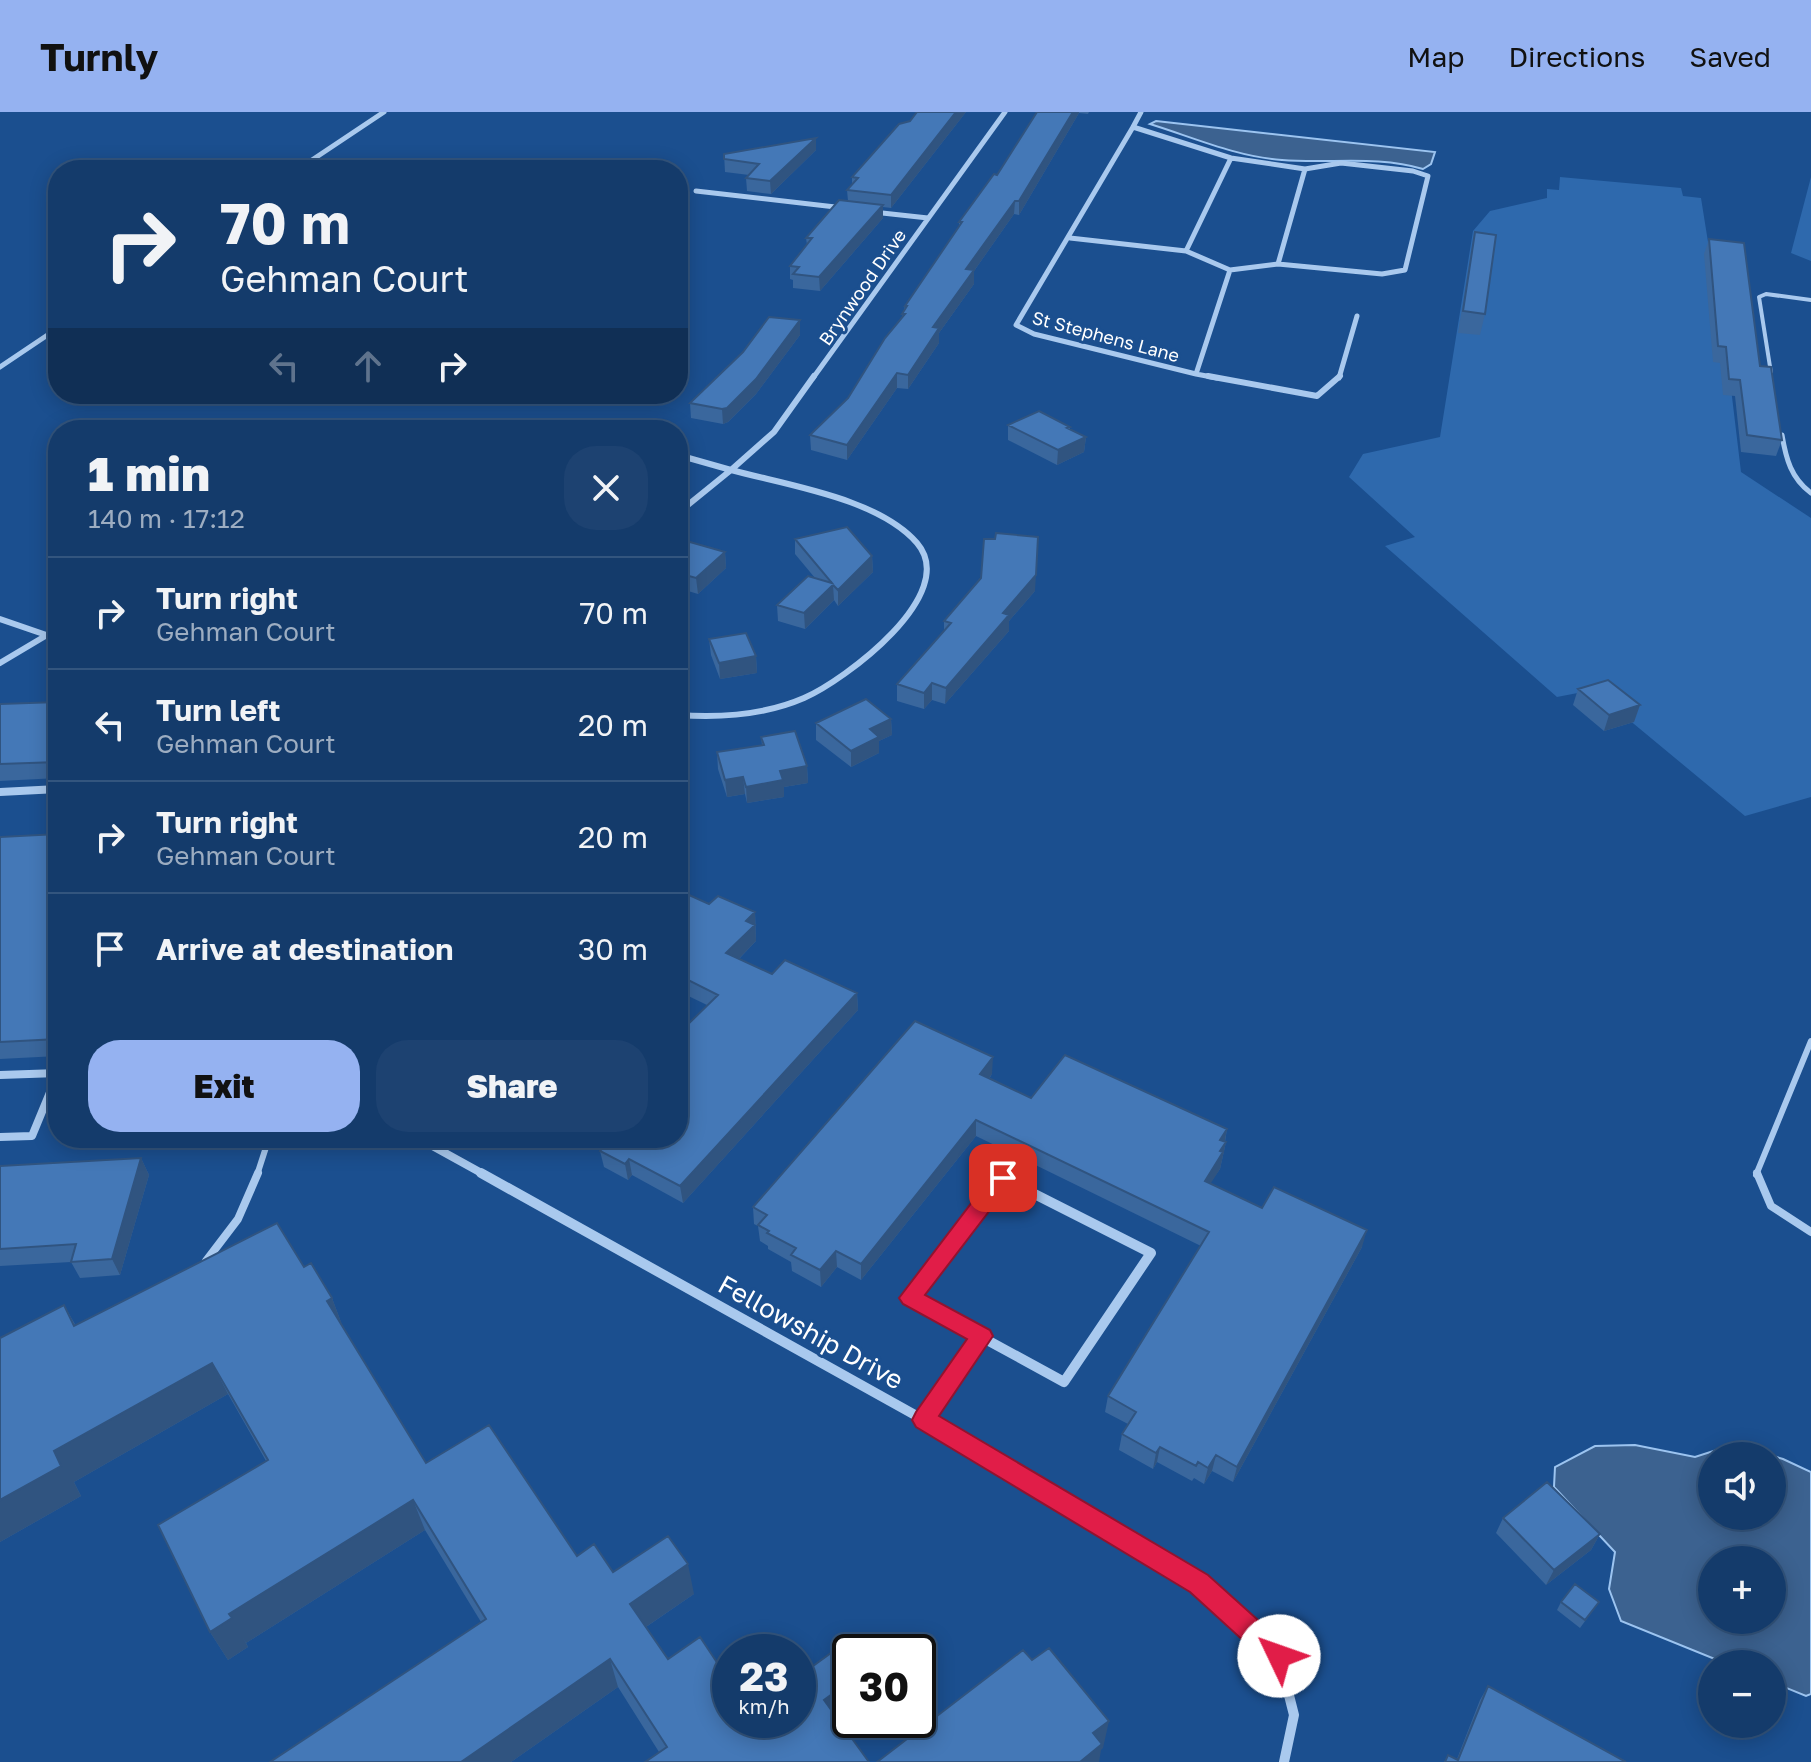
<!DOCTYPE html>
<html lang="en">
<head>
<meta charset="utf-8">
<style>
  :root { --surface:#143b6b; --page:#1d4271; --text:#f1f3f6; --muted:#9dadc1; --line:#33557e; --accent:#95b2f1 }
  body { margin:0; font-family:"Golos Text",sans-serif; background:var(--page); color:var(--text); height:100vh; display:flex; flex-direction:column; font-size:30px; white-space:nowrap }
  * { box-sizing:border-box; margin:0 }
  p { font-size:26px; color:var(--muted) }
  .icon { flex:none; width:44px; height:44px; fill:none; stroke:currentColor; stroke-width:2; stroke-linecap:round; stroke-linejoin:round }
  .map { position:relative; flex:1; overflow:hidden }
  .details { position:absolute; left:48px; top:308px; width:640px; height:728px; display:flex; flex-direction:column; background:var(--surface); border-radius:32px; box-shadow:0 4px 20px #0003,0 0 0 2px var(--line) }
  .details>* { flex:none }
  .banner { position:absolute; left:48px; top:48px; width:640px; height:244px; border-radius:32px; box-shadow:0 4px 20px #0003,0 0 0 2px var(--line); background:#143b6b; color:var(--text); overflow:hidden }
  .controls { position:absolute; left:1698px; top:1330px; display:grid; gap:16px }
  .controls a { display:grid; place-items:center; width:88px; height:88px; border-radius:50%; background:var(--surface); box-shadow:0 4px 20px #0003,0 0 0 2px var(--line); font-size:40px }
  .speed { position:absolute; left:712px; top:1522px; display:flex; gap:16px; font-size:40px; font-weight:700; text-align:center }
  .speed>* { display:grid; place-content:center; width:104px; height:104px; border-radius:50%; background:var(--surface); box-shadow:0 4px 20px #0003,0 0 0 2px var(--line); line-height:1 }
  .speed small { font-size:20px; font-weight:400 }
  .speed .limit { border:4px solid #111; border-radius:12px; background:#fff; color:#111 }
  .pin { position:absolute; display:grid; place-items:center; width:68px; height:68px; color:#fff; margin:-34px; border-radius:16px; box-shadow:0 4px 12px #0006 }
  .me { position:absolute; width:88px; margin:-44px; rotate:312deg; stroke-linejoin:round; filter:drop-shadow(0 0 6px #0008) }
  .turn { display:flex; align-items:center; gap:28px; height:168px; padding:0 40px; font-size:36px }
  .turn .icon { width:104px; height:104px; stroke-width:2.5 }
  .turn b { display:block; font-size:56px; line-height:68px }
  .lanes { display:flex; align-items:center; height:76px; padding:0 40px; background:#0003; justify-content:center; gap:40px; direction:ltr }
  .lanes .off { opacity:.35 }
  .round { display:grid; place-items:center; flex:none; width:84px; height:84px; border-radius:32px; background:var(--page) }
  .headline { display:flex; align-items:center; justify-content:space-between; height:136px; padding:0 40px }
  h1 { font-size:48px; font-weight:800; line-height:60px }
  .action { display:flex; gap:16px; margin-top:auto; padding:16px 40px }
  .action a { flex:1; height:92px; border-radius:32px; background:var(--accent); color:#111; font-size:32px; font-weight:800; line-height:92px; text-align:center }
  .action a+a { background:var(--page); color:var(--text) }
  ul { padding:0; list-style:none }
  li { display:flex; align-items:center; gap:24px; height:112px; padding:0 40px; border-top:2px solid var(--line) }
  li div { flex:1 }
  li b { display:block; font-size:30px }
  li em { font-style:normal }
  header { display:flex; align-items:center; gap:48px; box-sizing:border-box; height:112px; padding:0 40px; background:var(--accent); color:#111 }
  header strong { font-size:38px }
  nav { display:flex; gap:44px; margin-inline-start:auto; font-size:28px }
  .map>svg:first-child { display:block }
  .green { fill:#2e69ad }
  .water { fill:#3c6290; stroke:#9cc4f0; stroke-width:2; fill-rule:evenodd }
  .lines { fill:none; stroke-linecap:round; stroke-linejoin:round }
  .service-far3 { stroke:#a9c9ee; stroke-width:4 }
  .service-far2 { stroke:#a9c9ee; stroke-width:5 }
  .service-far1 { stroke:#a9c9ee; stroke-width:6 }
  .service { stroke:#a9c9ee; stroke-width:8 }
  .minor-far3 { stroke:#a9c9ee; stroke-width:5 }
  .minor-far2 { stroke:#a9c9ee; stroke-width:6 }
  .minor-far1 { stroke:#a9c9ee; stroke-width:8 }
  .minor { stroke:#a9c9ee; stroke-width:10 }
  .wall { fill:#3a679d }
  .shaded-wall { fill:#305480 }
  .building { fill:#4478b7; stroke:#305480; stroke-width:2 }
  .route { fill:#e11d48; stroke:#92132f; stroke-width:2 }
  .labels { text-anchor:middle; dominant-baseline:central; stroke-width:6; stroke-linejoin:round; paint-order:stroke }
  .far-street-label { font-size:18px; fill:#fff; stroke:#1b4f8f }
  .near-street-label { font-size:26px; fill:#fff; stroke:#1b4f8f }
</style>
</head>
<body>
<header>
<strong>Turnly</strong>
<nav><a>Map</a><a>Directions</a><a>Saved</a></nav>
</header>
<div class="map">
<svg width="1811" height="1650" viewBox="0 0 1811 1650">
  <rect width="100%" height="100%" fill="#1b4f8f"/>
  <path class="green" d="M1560 65 1681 76 1683 84 1701 86 1730 268 1741 360 1811 406V685L1745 704 1593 578 1557 585 1385 434 1415 425 1349 365 1363 342 1440 325 1473 119 1490 99 1547 86V77L1559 78Z
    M1811 65V149L1791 141Z"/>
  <path class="water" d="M1156 9 1435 40 1431 52 1423 57C1377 43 1329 52 1282 48 1237 45 1192 25 1150 12Z
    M1735 1332 1783 1347 1811 1360V1582L1806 1584 1772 1570V1552H1727L1621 1509 1609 1477 1615 1440 1554 1375 1555 1355 1595 1334 1635 1333 1695 1345ZM1712 1344H1772V1404H1712ZM1712 1448H1772V1508H1712Z"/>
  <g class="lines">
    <path class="service-far3" d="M1771 261 1759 185 1766 182 1811 188"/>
    <path class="service-far2" d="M1782 323C1786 347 1791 366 1811 381"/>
    <path class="service-far1" d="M257 1063 269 1026
      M1756 1063 1811 929"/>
    <path class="service" d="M1757 1061 1771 1094 1811 1120
      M206 1149 238 1107 258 1061"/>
    <path class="minor-far3" d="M1133 15 1231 46 1305 57 1341 51 1413 59 1428 64 1405 158 1382 162 1278 152 1230 158 1196 262 1034 222 1016 213Z
      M1133 15 1141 0
      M297 58 384 0
      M696 79 844 96
      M873 100 928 106
      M1070 126 1186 139 1231 46
      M1186 139 1230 158
      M1278 152 1305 57
      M0 255 58 216
      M1196 262 1217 266
      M813 266 1005 0
      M1339 266 1357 204"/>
    <path class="minor-far2" d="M1208 264 1317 284 1340 264
      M678 343 731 358 774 320 814 264
      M678 401 731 358C786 373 878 386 917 431 961 482 845 568 804 586 765 603 720 606 678 603
      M0 507 58 527
      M0 551 47 523"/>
    <path class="minor-far1" d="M0 680 58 677
      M0 963 58 961 32 1024 0 1025
      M418 1026 485 1063"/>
    <path class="minor" d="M481 1061 924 1308 1199 1472 1279 1544 1294 1603 1284 1650
      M1003 1066 1151 1141 1064 1270 910 1186Z
      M924 1308 982 1224"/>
  </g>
  <path class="wall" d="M917 0H966L891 96 883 95V106L820 179 793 176V168L790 167V154L807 133 806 126 848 89 847 78 852 72V65L910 9Z
    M1037 0H1089L1088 2 1079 1 1019 103 1014 102 974 159V172L939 221V231L908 277 897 276 847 348 811 338 810 323 848 286 902 205 905 194 959 115V110L997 63Z
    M816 26V38L771 82 747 79 746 66 749 63 725 60 724 42Z
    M1475 120 1485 202 1480 223 1458 221 1471 140Z
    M1709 127 1760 254 1782 328 1776 344 1741 340 1735 284 1723 283 1720 251 1713 250 1704 142Z
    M800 208V223L756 282 728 310 723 312 691 306 690 291Z
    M1008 313 1070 315V317L1086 325 1084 340 1057 353 1008 328Z
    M795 427 872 444 873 460 838 494 834 488 805 517 778 509 777 493 815 466 795 442Z
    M725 440 726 456 698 482 678 476V441Z
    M1035 479 1009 509V519L945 592 932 588 924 597 897 589V572L944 519V509Z
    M709 527 756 544 757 561 720 567 711 543Z
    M1578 577 1640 593 1634 610 1604 619 1573 593Z
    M58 590V666L0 669V592Z
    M891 607 892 623 879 629V641L851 655 816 628V611Z
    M761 625 807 654 808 671 784 675V685L747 691 745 682 727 685 718 657 717 640 762 633Z
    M58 722V944L0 947V725Z
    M678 778 709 792 755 800 756 829 739 847 772 862 857 881 858 898 683 1091 632 1063 628 1068 604 1055 600 1039 608 1031 598 1026H678L707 893 678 879Z
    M992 962 989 967 1031 986 1227 1017 1225 1030H1226L1220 1057 1210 1071 1262 1096 1362 1135 1233 1370 1212 1359 1204 1372 1194 1366 1192 1369 1157 1350 1153 1357 1119 1338 1122 1322 1128 1312 1105 1300 1108 1284 1201 1134 976 1024 861 1168 837 1155 821 1175 792 1159 791 1150 768 1137V1134L760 1129 758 1114 754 1112 753 1095Z
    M58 980V1025H57L48 1008Z
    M141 1046 149 1063 120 1163 80 1166 71 1150 0 1154V1054Z
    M304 1155 332 1186 342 1213 426 1351 577 1444 613 1460 694 1482 646 1515 668 1547 730 1608 850 1567V1598L838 1607 659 1640 618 1575 511 1650H270L481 1510 425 1418 246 1531 248 1535 228 1548 210 1520 266 1349 228 1282 74 1370 81 1384 0 1430V1226L64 1193 76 1214Z
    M1503 1406 1600 1422 1591 1438 1546 1473 1496 1421Z
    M1561 1490 1594 1497 1580 1516 1557 1498Z
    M1488 1574 1626 1650H1444L1448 1643 1457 1647 1480 1588Z"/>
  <path class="shaded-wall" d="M956 0H966L891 96V83Z
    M1073 0H1079V1L1019 103V89Z
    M816 26V38L771 82 770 69Z
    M1015 89 1014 102 974 159V172L939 221V231L908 277V263L966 157Z
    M883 93V106L820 179 819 165Z
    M800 208V223L756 282 728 310 723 312 722 297Z
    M897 261V276L847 348V333Z
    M1086 325 1084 340 1057 353 1058 338Z
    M725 440 726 456 698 482 696 466Z
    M872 444 873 460 838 494V478Z
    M1036 463 1035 479 1009 509V519L945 592 946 576 1003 501Z
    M833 473 834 488 805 517 804 501Z
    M678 515H679L681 531H678Z
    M756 544 757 561 720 567 719 551Z
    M932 571V588L924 597V581Z
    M1640 593 1634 610 1604 619 1609 603Z
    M891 607 892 623 879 629V641L851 655V639L870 617Z
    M688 629 690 645 678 673V652Z
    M807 654 808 671 784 675V685L747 691 746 675 780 659Z
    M743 665 745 682 727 685 725 668Z
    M755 800 756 829 728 858 726 841 746 809Z
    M857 881 858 898 683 1091 680 1074Z
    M993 945 992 962 979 979 980 962Z
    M976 1008V1024L861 1168V1152Z
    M1227 1017 1224 1033 1226 1030 1220 1057 1202 1085 1205 1069 1220 1028Z
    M141 1046 149 1063 120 1163 112 1147Z
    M629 1047 632 1063 628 1068 625 1052Z
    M1367 1118 1362 1135 1233 1370 1237 1355Z
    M836 1139 837 1155 821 1175 820 1158Z
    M332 1186 344 1218 327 1189Z
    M212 1251 228 1282 74 1370 81 1384 0 1430V1388L54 1339Z
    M1160 1335 1157 1350 1153 1357 1156 1341Z
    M1216 1343 1212 1359 1204 1372 1208 1356Z
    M413 1388 425 1418 246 1531 229 1502Z
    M1600 1422 1591 1438 1546 1473 1554 1458Z
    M688 1452 694 1482 637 1521 630 1492Z
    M232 1506 248 1535 228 1548 210 1520Z
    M610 1547 618 1575 511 1650H461Z
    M850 1569V1598L826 1615 824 1588Z
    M1109 1609 1103 1636 1101 1638 1099 1650H1080L1093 1621Z"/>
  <path class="building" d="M917 0H956L891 83 847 78 858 66 852 65 899 12 910 9Z
    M1037 0H1073L1019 89H1015L966 157 974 158 933 215 939 216 908 263 897 261 847 333 810 323 848 286 885 226 905 202H902L907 194H905L962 110H959L994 62 997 63Z
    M816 26 770 69 746 66 759 52 724 47V42Z
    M839 88 883 93 819 165 793 162 799 155 790 154 812 126H806Z
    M1475 120 1496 123 1485 202 1463 199Z
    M1709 127 1744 131 1760 254 1771 255 1782 328 1747 323 1740 268 1729 267 1726 235 1718 234Z
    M769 205 800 208 756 267 727 296 722 297 690 291 743 240Z
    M1039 299 1070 315 1067 316 1086 325 1058 338 1008 313Z
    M847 415 872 444 838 478 833 473 804 501 777 493 808 464 832 471 795 427Z
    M996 421 1038 425 1036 463 1003 501 1009 503 946 576 932 571 924 581 897 572 951 511 944 509 981 466 984 427H995Z
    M690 430 725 440 696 466 678 461V441Z
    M746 521 756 544 719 551 709 527Z
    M1608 568 1640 593 1609 603 1578 577Z
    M866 587 891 607 870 617 879 625 851 639 816 611Z
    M58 590V650L0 652V592Z
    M795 619 807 654 780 659 783 668 746 675 743 665 725 668 717 640 764 633 761 625Z
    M678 628 688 629 678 652Z
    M58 722V927L0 930V725Z
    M678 778 709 792 718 784 755 800 746 809 755 813 726 841 772 862 785 848 857 881 680 1074 629 1047 625 1052 600 1039 613 1026H678V922L718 883 678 863Z
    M915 909 993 945 980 962 1031 986 1065 943 1227 1017 1220 1028 1226 1030 1220 1039 1223 1040 1205 1069 1262 1096 1274 1075 1367 1118 1237 1355 1216 1343 1208 1356 1198 1350 1196 1354 1160 1335 1156 1341 1122 1322 1136 1300 1108 1284 1209 1120 976 1008 861 1152 836 1139 820 1158 791 1143 796 1136 767 1121 769 1119 758 1113 767 1103 753 1095Z
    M58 980V1007L48 1008Z
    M141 1046 112 1147 71 1150 76 1132 0 1137V1054Z
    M277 1111 304 1155 311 1151 332 1186 327 1189 426 1351 489 1313 577 1444 594 1432 613 1460 668 1424 688 1452 630 1492 668 1547 700 1525 730 1570V1608H798V1565L831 1541 850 1567V1569L824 1588 869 1650H645L667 1635 610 1547 461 1650H270L486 1507 413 1388 229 1502 232 1506 210 1520 158 1413 268 1348 212 1251 54 1339 61 1354 0 1388V1226L64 1193 74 1214Z
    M1547 1370 1600 1422 1554 1458 1503 1406Z
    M1575 1472 1599 1490 1585 1508 1561 1490Z
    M1049 1536 1109 1609 1093 1621 1102 1632 1080 1650H877L1023 1538 1032 1548Z
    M1488 1574 1626 1650H1445L1448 1643 1458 1648Z"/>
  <path class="route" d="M1003 1058 1010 1060 1013 1066 1010 1072 925 1183 990 1218 993 1224 939 1304 1208 1463 1288 1535 1292 1544 1288 1553 1279 1557 1270 1553 1190 1480 916 1315 912 1308 916 1300 967 1227 903 1192 899 1186 995 1060Z"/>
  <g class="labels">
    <g class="far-street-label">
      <text transform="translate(862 175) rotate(-55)">Brynwood Drive</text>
      <text transform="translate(1106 224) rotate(15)">St Stephens Lane</text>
    </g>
    <g class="near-street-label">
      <text transform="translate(811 1220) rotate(29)">Fellowship Drive</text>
    </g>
  </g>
</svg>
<div class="controls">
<a><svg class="icon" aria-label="sound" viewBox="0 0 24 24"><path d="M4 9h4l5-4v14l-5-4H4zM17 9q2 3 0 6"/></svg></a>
<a>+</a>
<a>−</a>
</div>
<div class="speed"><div>23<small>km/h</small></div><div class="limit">30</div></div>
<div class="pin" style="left:1003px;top:1066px;background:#d93025"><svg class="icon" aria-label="arrive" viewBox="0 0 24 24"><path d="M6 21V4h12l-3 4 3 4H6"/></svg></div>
<svg class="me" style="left:1279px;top:1544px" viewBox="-20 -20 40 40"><circle r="19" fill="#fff"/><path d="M0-13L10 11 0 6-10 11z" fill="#e11d48"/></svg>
<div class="banner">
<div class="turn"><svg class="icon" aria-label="right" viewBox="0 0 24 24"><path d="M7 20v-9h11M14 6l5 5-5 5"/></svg><div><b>70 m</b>Gehman Court</div></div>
<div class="lanes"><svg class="icon off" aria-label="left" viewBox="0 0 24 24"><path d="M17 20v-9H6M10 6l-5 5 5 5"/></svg><svg class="icon off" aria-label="ahead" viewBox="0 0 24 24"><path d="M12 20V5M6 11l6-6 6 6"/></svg><svg class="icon" aria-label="right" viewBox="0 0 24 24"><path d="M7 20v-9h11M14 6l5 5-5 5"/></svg></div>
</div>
<section class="details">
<div class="headline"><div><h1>1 min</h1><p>140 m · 17:12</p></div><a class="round"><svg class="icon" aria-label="close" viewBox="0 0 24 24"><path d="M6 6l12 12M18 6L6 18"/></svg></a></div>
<ul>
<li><svg class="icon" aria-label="right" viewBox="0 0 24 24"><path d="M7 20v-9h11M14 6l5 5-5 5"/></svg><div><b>Turn right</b><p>Gehman Court</p></div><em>70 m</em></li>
<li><svg class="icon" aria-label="left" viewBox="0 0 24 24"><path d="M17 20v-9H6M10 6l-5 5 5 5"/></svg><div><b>Turn left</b><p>Gehman Court</p></div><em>20 m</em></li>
<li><svg class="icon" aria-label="right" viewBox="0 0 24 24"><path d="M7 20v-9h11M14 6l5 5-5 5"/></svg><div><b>Turn right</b><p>Gehman Court</p></div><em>20 m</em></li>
<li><svg class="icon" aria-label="arrive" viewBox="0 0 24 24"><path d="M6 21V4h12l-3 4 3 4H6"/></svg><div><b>Arrive at destination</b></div><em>30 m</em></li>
</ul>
<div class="action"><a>Exit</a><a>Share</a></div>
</section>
</div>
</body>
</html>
